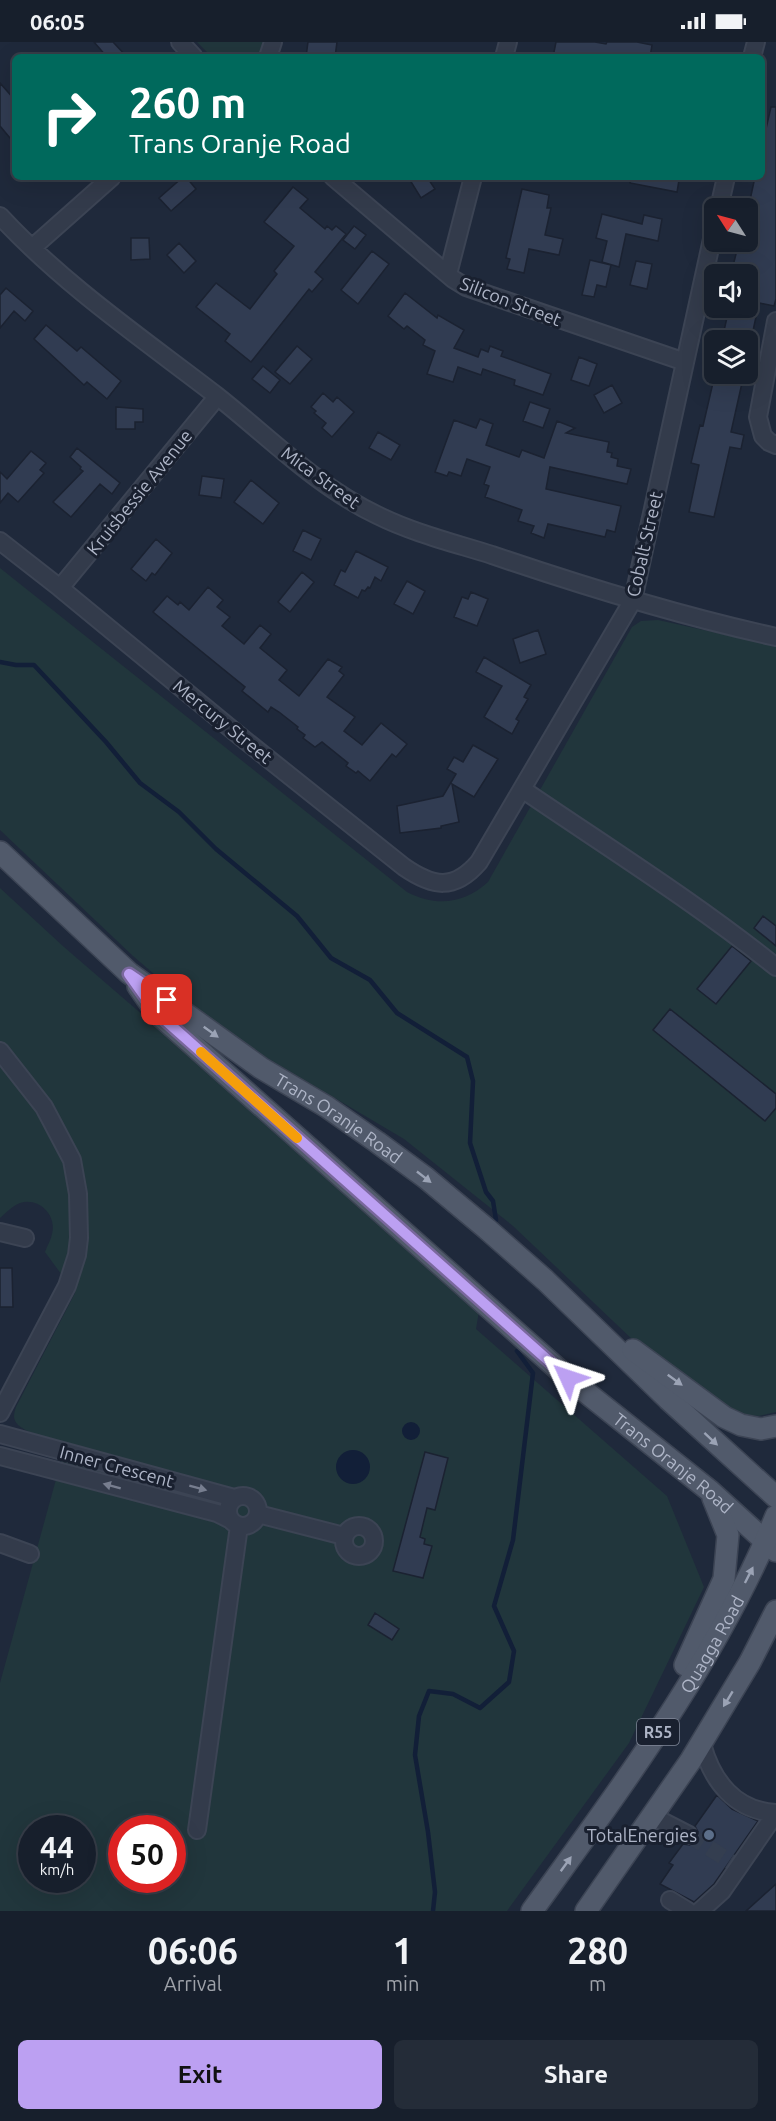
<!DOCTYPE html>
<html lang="en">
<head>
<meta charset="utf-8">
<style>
  :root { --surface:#171f2c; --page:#242c38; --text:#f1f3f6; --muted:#9ea2a9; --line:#363d48; --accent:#bca0f2 }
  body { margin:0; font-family:Ubuntu,sans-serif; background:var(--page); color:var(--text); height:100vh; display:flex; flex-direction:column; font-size:22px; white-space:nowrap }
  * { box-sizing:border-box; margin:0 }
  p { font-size:20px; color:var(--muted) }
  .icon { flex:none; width:33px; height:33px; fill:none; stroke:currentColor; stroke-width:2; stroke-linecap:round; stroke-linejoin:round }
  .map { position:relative; height:1869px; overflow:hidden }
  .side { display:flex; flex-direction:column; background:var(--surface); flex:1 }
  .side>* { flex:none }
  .guide { position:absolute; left:12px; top:12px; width:753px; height:126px; border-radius:9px; box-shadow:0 6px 24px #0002,0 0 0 2px var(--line); background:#00695c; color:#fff; overflow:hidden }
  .needle { width:39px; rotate:306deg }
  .fabs { position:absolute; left:704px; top:156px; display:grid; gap:12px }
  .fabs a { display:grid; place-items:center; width:54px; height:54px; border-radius:9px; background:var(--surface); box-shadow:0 6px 24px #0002,0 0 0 2px var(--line); font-size:30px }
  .speed { position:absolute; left:18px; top:1773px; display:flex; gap:12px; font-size:30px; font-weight:700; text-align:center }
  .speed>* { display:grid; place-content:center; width:78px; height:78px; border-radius:50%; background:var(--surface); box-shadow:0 6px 24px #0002,0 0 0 2px var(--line); line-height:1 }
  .speed small { font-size:15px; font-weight:400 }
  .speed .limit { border:9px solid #d22; background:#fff; color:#111 }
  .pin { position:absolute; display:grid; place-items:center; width:51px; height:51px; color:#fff; margin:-26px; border-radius:12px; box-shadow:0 3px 9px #0006 }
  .me { position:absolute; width:66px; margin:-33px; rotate:312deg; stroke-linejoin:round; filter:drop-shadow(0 0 4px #0008) }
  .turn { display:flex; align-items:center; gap:21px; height:126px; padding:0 18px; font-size:27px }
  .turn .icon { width:78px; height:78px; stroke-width:2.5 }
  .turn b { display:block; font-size:42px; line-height:51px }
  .eta { display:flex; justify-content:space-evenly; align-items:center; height:102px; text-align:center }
  .eta b { font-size:36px; font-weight:700; line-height:42px }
  .button { display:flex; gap:12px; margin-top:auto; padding:12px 18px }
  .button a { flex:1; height:69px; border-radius:9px; background:var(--accent); color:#111; font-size:24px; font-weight:700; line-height:69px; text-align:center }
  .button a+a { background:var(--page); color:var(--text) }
  .status { display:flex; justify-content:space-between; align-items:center; height:42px; padding:0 30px; background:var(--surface); direction:ltr }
  .status svg { height:16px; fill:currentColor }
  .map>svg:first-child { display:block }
  .green { fill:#21363c; fill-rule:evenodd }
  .water { fill:#121f38 }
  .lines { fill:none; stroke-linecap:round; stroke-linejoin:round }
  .stream { stroke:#121f38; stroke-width:4.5 }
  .building { fill:#313c52; stroke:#1b2231; stroke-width:1.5 }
  .minor-tunnel { stroke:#343e50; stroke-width:16; stroke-dasharray:16 8; stroke-linecap:butt }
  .minor-casing { stroke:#3c4454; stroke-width:20 }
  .major-casing { stroke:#3c4454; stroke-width:24 }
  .minor { stroke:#333b4b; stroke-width:16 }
  .major { stroke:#515a6b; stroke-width:21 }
  .oneway { fill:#9ba3b5 }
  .oneway2 { fill:#777e8f }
  .route-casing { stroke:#7a689d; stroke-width:15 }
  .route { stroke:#bca0f2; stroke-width:10 }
  .slow { stroke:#f59e0b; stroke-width:10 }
  .service-dot { fill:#5c6f8a; stroke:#19202f; stroke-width:2 }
  .labels { text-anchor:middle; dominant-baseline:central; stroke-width:6; stroke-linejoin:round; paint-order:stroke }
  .shield { fill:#19202f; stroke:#818899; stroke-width:1.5 }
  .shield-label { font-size:16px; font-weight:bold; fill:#aeb5c7 }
  .street-label { font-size:18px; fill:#aeb5c7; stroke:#19202f }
  .poi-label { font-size:18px; fill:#aeb5c7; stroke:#19202f; text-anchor:end }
</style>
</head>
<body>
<div class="status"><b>06:05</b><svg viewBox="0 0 49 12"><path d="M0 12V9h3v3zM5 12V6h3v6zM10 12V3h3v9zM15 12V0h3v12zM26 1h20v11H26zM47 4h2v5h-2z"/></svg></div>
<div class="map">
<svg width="776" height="1869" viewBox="0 0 776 1869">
  <rect width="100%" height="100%" fill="#1f293b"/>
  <path class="green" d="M197 0H264L260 15H212Z
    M0 526 407 850C436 865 464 862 488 840L632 585 641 579 658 578 776 604V1370L759 1374 737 1372 634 1299 513 1184 404 1097 245 1003 196 968 133 914 0 788Z
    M0 846 64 905 311 1118 479 1269 476 1287 667 1454 704 1545 629 1701 507 1869H0V1641L66 1401C53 1396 15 1391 14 1375 14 1371 15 1368 16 1365L75 1251 45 1210C47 1204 51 1198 52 1192 57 1173 39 1155 20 1161 12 1164 6 1171 0 1176ZM32 1786H82V1838H32ZM122 1786H172V1838H122Z"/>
  <path class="water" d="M402 1389a9 9 0 1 1 18 0a9 9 0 1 1-18 0Z
    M336 1425a17 17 0 1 1 34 0a17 17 0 1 1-34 0Z"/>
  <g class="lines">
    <path class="stream" d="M0 620 16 623H34L106 700 140 741 179 770 216 807 297 874 331 916 370 938 397 971 467 1015 473 1039 470 1101 486 1150 493 1159 496 1178
      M433 1869 435 1850 428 1790 415 1713 419 1674 429 1649 453 1652 480 1666 509 1640 514 1609 494 1564 513 1498 533 1331 517 1309"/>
  </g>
  <path class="building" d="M94 0H113L127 15H107Z
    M308 0H337L335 15H306Z
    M556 0H595L606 2 607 0H637L652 3 650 15H553Z
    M0 41 15 58V102L0 84Z
    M771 65H776V257L774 264 759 261 751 298H722L729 266H747V232H731L739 200H747V172L755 135H762V104Z
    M183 135H186L196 147 171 169 159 156Z
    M408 135H427L435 147 421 156Z
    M631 135H677L676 137 679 138 677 150 630 141Z
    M293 145 308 157 300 166 325 187 327 184 332 188 336 184 346 192 315 230 323 237 312 250 309 247 251 320 225 299 230 292 196 265 216 241 250 267 277 232 274 229 294 204 264 180Z
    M522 147 549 153 547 166H551L545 193 563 197 559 213 529 207 524 231 507 227 510 217 506 216Z
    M602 172 642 182 644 173 662 177 658 199 626 192 619 225 602 220 607 199 596 196Z
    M354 184 366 193 355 207 343 198Z
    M131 196H149L150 217 131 218Z
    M179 201 196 219 184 231 167 213Z
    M372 209 389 222 358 262 341 248Z
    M590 218 611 223 606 245 597 243 594 255 582 253Z
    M636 219 652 222 647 247 630 243Z
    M6 246 33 269 25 279 14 269 0 286V253Z
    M405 251 437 276 438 273 464 288 454 306 478 315 481 307 488 310 490 304 503 309 501 314 551 332 543 353 514 343 515 338 483 327 481 333 458 325 453 340 427 332 435 309 423 303 425 298 407 284 404 287 388 274Z
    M46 283 77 309 81 305 121 339 107 357 87 340 84 343 34 297Z
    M297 304 312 317 290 342 275 330Z
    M579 315 597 322 589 344 571 338Z
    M263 324 280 338 270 351 252 337Z
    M715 332H744L731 390 744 393 741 407 730 405 714 475 689 470 699 423 691 421 700 383 703 384Z
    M612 343 622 361 604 371 594 353Z
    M323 351 333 360 337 355 354 370 332 395 322 386 326 381 314 371 316 369 311 365Z
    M530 360 550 367 543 386 523 379Z
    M116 365 143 367V380H135V387H116Z
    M480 377 493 382 486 403 519 415 522 408 544 416 557 379 575 386 566 391 609 400 607 410 612 411 611 415 618 417 617 424 631 427 627 442 550 425 546 447 621 464 615 490 607 488 605 495 548 482 544 496 531 491 534 484 518 479 522 468 485 455 489 444 484 442 490 425 467 417 461 434 449 430 447 434 435 430 454 378 476 386Z
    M378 390 400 403 391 418 369 406Z
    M77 406 120 441 112 452 100 442 71 475 53 460 83 429 80 427 81 425 70 415Z
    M31 409 46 421 40 428 44 431 18 460 8 451 0 461V430L7 437Z
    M202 434 224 437 221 456 199 453Z
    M251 438 279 461 263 482 234 460Z
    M303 488 321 497 311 518 293 509Z
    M156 497 172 511 155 533 152 531 146 539 131 527Z
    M356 509 388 525 381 539 375 535 370 546 368 545 365 549 362 548 358 556 334 543 341 528 345 530Z
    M302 530 314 540 290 570 278 560Z
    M407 539 425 549 413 572 394 562Z
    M208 545 223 558 217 565 230 575 222 584 244 602 260 583 271 592 260 606 287 628 279 638 299 654 328 617 342 625 339 629 344 633 327 655 355 675 344 689 362 703 381 681 407 702 396 715 392 712 370 739 358 729 356 731 346 724 348 721 322 700 315 705 303 696 305 693 297 687 298 685 279 670 271 665 268 670 242 649 245 645 153 570 167 554 178 563 180 560 189 568Z
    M471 550 488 557 477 584 454 575 462 555 468 557Z
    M538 588 546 612 520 621 513 597Z
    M484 615 531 643 524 655 528 657 516 677 519 679 512 692 484 675 502 644 476 630Z
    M473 703 498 717 474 755 452 742 459 780 441 784V786L400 791 397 764 443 754 456 732 447 727 454 715 463 720Z
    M763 874 776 884V904L754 886Z
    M732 904 751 919 716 962 697 947Z
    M670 967 776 1052V1066L765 1079 653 988Z
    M0 1226H12L13 1265H0Z
    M425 1410 448 1416 435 1468 427 1466 420 1495 425 1497 424 1502 432 1504 423 1536 393 1529Z
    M375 1571 399 1587 392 1598 368 1583Z
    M717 1753 732 1767 758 1779 714 1842 694 1860 660 1842 673 1823 669 1821 683 1802 690 1803 698 1798 699 1792 695 1784Z
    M776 1842V1869H746Z"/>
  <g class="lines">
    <path class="minor-tunnel" d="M689 1793 731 1820"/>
    <g class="minor-casing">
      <path id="minor" d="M180 0 194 15
        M268 15 273 0
        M504 15 508 0
        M752 15 756 0
        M333 135 453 237 466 245 685 320
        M719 166 726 135
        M0 174C64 243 143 297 217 354 269 395 316 444 377 473 413 491 454 501 492 513 586 545 680 574 776 595
        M32 206 112 135
        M448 232 473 135
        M776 279 758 375 763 394 769 400 776 403
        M0 499 60 546 241 695 404 825C433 845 454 849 479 820L633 558 714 188
        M60 546 217 355
        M522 747C607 805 695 860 776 925
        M0 1009 44 1065 72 1118 78 1152 79 1196 77 1213 67 1244 0 1371
        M0 1190 25 1196
        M0 1392 234 1456
        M0 1414 217 1471 229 1477
        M228 1469a15 15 0 1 1 30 0a15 15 0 1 1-30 0Z
        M258 1472 344 1494
        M344 1499a15 15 0 1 1 30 0a15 15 0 1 1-30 0Z
        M0 1501 30 1512
        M702 1702C712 1739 735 1769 776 1771
        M652 1774 689 1793
        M197 1788 239 1484
        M670 1858 688 1869
        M700 1869 722 1849 776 1771"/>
    </g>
    <g class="major-casing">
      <g id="major">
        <path id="s1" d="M0 810 129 931 261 1026 327 1065 377 1100 426 1136 487 1187 545 1238 668 1357 776 1455"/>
        <path id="s2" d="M138 944 156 970 568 1336 710 1449 776 1509"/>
        <path d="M633 1308 724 1375 741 1383 761 1387 776 1384"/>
        <path d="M685 1623 724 1537 728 1493 713 1456"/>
        <path id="s3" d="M532 1869C622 1744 717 1618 776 1474"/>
        <path d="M586 1869 691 1718 750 1620 776 1569"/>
      </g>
    </g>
    <use href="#minor" class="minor"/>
    <use href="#major" class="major"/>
  </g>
  <defs><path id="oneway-solid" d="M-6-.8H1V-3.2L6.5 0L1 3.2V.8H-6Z" transform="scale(1.5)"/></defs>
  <g class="oneway">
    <use href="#oneway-solid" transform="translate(211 990) rotate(36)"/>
    <use href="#oneway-solid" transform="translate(424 1135) rotate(38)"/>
    <use href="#oneway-solid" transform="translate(675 1338) rotate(36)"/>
    <use href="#oneway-solid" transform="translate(711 1397) rotate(43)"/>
    <use href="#oneway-solid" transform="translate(749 1533) rotate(-63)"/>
    <use href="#oneway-solid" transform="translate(728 1657) rotate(121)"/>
    <use href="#oneway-solid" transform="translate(566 1822) rotate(-54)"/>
  </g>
  <g class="oneway2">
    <use href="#oneway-solid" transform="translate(112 1444) rotate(-165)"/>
    <use href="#oneway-solid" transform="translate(198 1446) rotate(15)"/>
  </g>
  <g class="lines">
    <g class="route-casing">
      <path id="route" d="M167 958 129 932 156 970 568 1336"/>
    </g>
    <use href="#route" class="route"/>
    <path class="slow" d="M201 1010 297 1096"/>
  </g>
  <circle class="service-dot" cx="709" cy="1793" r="6"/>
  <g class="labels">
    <rect class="shield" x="637" y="1677" width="42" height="26" rx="4.5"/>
    <g class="shield-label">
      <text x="658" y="1690">R55</text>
    </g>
    <g class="street-label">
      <text transform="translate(511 259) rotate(21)">Silicon Street</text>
      <text transform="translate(321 435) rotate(36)">Mica Street</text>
      <text transform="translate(139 450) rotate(-51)">Kruisbessie Avenue</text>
      <text transform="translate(644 502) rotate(-77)">Cobalt Street</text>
      <text transform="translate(223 679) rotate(39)">Mercury Street</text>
      <text stroke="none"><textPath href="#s1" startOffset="432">Trans Oranje Road</textPath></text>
      <text stroke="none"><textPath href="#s2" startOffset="718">Trans Oranje Road</textPath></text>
      <text transform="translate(117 1424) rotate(15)">Inner Crescent</text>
      <text stroke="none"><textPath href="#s3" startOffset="322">Quagga Road</textPath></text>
    </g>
    <g class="poi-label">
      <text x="697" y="1793">TotalEnergies</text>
    </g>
  </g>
</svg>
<div class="fabs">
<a><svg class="needle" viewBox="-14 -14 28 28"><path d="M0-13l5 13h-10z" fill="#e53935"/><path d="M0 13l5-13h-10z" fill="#9ea2a9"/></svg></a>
<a><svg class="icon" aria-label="sound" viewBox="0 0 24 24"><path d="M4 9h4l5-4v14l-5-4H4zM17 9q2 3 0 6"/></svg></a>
<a><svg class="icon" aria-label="layers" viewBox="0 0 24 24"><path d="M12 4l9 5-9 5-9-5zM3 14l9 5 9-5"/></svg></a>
</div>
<div class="speed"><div>44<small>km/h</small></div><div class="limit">50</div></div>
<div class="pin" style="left:167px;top:958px;background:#d93025"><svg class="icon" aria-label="arrive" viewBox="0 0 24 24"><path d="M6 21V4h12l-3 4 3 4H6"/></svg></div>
<svg class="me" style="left:568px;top:1336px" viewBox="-20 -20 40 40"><path d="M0-17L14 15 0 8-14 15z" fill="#bca0f2" stroke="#fff" stroke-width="4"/></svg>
<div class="guide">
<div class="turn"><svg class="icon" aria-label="right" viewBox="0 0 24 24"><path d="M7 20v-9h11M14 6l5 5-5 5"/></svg><div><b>260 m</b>Trans Oranje Road</div></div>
</div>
</div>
<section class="side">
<div class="eta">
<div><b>06:06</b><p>Arrival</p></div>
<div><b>1</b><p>min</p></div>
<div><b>280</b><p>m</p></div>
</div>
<div class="button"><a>Exit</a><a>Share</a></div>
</section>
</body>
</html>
